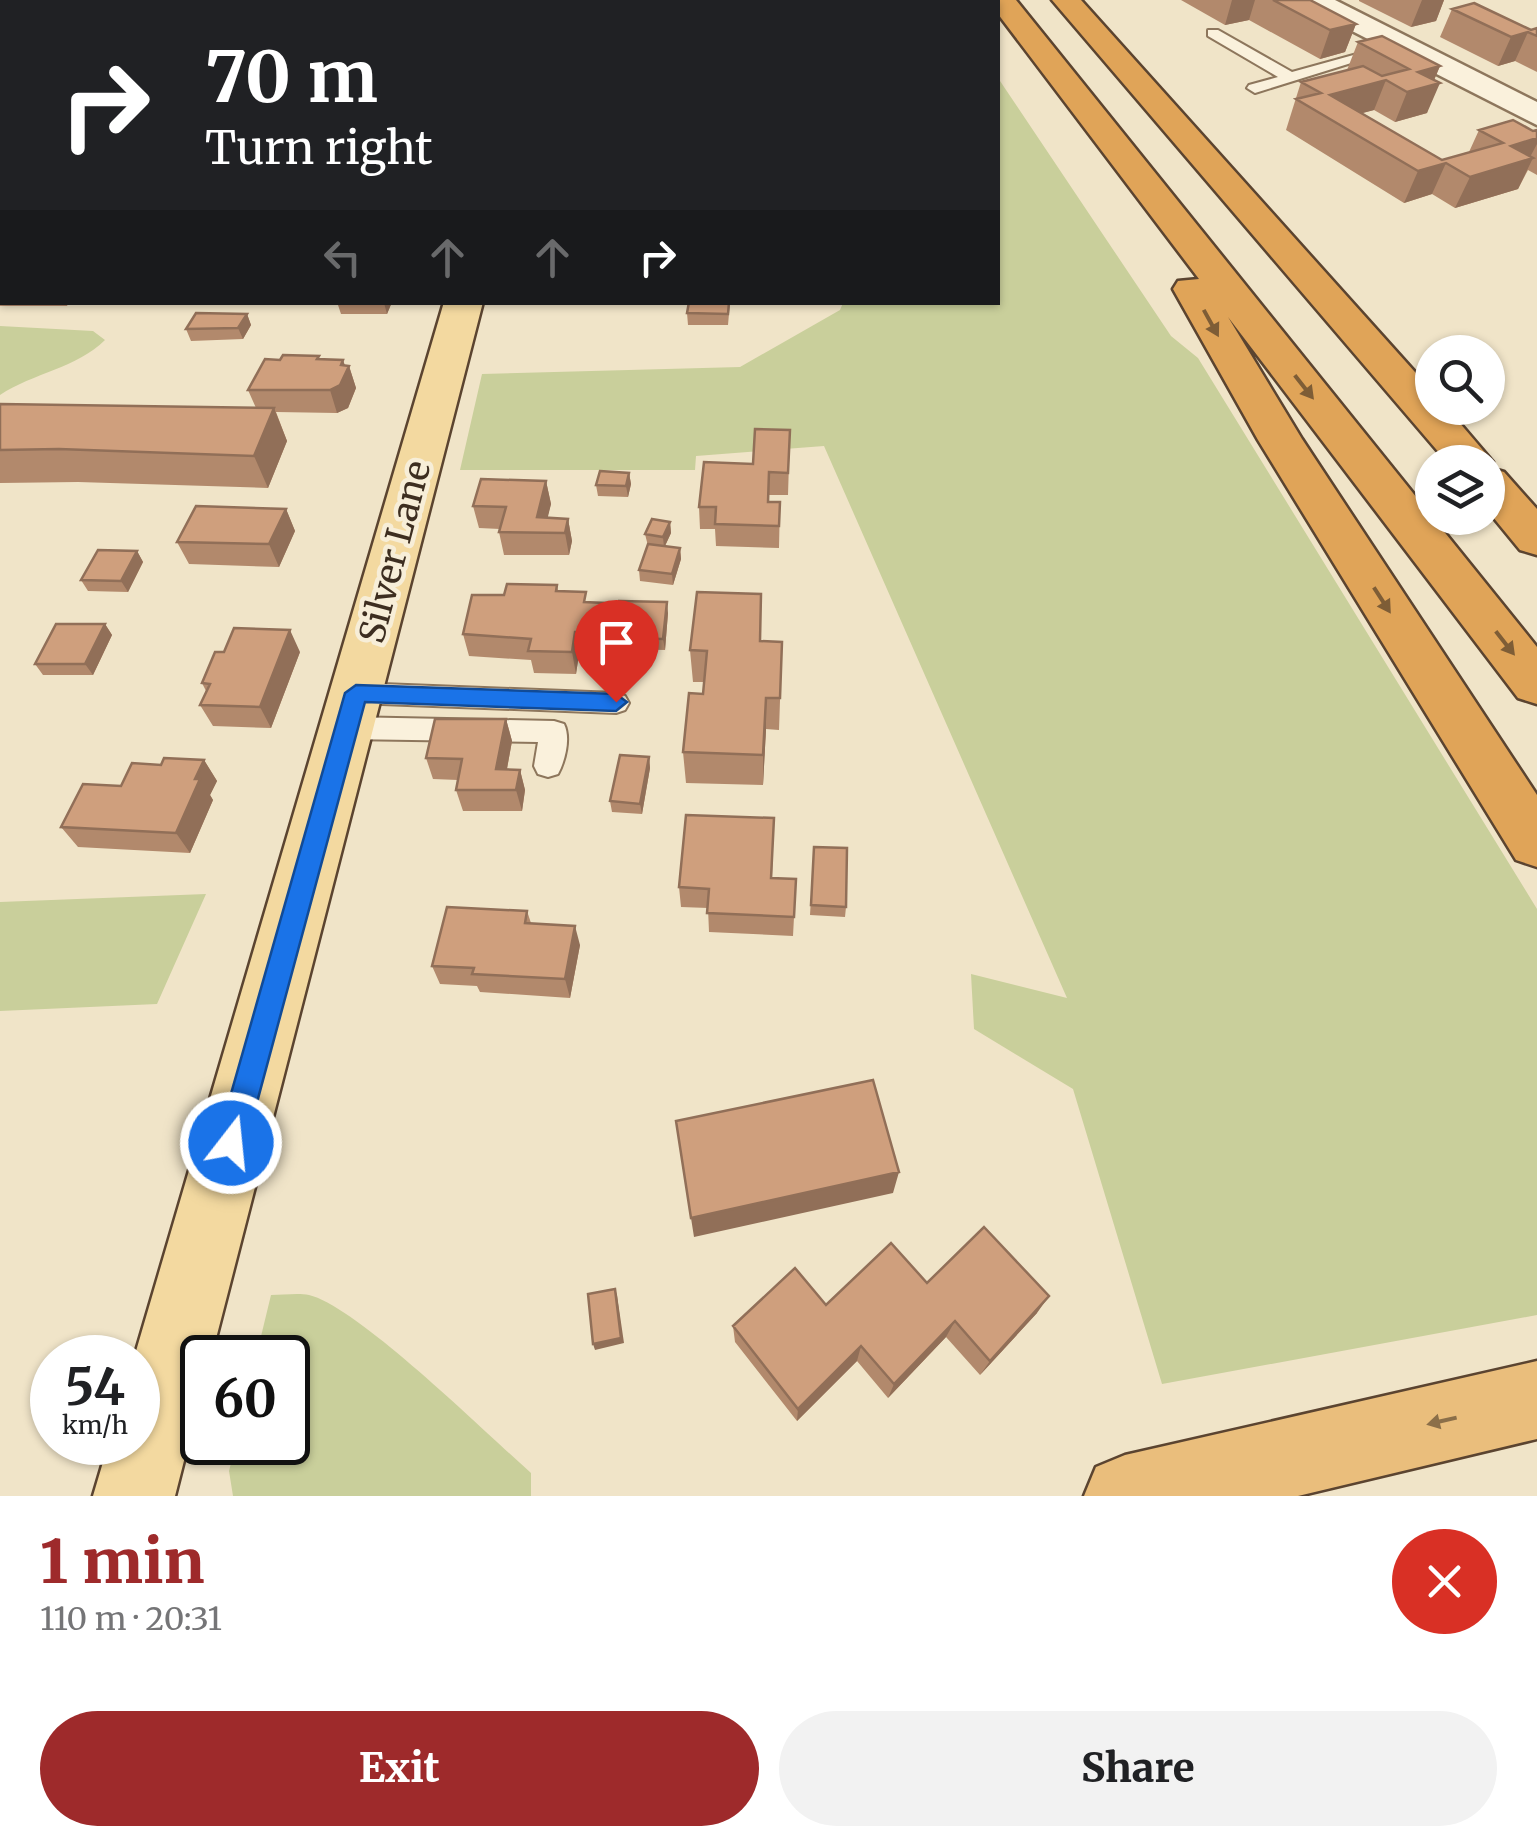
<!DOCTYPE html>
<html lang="en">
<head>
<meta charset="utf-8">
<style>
  :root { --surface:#fff; --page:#f2f2f2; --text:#202124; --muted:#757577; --accent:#9e2a2b }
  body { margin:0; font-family:Merriweather,serif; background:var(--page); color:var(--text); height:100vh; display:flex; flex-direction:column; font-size:38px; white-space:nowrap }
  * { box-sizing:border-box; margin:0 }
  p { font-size:32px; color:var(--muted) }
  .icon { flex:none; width:55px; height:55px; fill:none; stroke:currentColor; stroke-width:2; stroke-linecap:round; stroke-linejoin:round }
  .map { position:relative; height:1496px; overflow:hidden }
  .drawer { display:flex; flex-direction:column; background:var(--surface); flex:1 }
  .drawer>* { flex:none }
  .hud { position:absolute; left:0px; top:0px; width:1000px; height:305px; box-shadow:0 2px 8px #0004; background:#202124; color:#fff; overflow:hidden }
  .fabs { position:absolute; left:1415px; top:335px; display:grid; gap:20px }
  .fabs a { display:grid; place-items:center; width:90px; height:90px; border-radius:50%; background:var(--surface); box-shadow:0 2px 8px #0004; font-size:50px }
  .speed { position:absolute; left:30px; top:1335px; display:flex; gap:20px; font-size:50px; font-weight:700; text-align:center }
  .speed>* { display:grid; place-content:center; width:130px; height:130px; border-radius:50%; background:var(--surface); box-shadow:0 2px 8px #0004; line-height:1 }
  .speed small { font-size:25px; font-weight:400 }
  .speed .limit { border:5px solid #111; border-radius:15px; background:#fff; color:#111 }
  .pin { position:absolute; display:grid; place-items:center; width:85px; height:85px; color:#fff; margin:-102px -42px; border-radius:50% 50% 50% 0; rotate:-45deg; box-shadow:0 0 10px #0007 }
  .pin .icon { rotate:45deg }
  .me { position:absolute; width:110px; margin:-55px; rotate:16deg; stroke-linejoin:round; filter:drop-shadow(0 0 8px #0008) }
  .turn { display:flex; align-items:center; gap:35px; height:210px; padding:0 40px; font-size:45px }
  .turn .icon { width:130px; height:130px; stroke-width:2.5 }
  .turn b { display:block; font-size:70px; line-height:85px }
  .lanes { display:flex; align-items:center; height:95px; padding:0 40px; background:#0003; justify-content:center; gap:50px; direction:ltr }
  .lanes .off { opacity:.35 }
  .round { display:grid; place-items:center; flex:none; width:105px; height:105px; border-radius:52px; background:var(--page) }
  .overview { display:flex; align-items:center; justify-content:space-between; height:170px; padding:0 40px }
  h1 { font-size:60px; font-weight:800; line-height:75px; color:var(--accent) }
  .cta { display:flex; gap:20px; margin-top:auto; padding:20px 40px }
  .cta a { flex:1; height:115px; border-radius:60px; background:var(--accent); color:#fff; font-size:40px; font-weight:800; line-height:115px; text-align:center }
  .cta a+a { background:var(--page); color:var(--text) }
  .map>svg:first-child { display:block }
  .green { fill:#c9cf9b }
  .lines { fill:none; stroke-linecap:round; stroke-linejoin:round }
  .service-casing { stroke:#8d765c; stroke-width:4 }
  .minor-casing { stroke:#8d765c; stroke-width:5 }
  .primary-casing { stroke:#5b4430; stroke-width:5 }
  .trunk-casing { stroke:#5b4430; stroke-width:5 }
  .motorway-casing { stroke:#5b4430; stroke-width:5 }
  .service { fill:#faf1dc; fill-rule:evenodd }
  .minor { fill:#faf1dc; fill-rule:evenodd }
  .primary { fill:#f3d9a0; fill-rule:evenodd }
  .trunk { fill:#eabe7c; fill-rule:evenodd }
  .motorway { fill:#e0a458; fill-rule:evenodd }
  .wall { fill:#b2896c }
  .shaded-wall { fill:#916f58 }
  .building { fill:#cf9f7d; stroke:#916f58; stroke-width:2.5 }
  .oneway { fill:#7e5d36 }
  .oneway2 { fill:#8b6f49 }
  .route { fill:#1a73e8; stroke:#114b97; stroke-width:2.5 }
  .labels { text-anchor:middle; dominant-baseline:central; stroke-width:9; stroke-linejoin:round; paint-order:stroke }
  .street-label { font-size:35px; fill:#3d2e20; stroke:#f7eed8 }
</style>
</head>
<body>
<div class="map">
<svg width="1537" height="1496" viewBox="0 0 1537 1496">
  <rect width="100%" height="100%" fill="#f0e4c8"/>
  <path class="green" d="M998 78 1171 336 1198 358 1537 909V1315L1162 1384 1073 1089 974 1029 971 974 1067 998 824 446 696 456 695 470H460L482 374 740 367 840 310 843 303 998 302Z
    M0 326 93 331 105 340C77 368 33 373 0 395Z
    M206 894 157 1004 0 1011V902Z
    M271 1295C283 1295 298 1293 309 1295 357 1306 488 1435 531 1473V1496H233L229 1471 236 1443 288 1442V1358L256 1357Z"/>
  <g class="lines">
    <g class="service-casing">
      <path id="service" d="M275 0H289V2H275Z
        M1208 30H1218L1292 72 1386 46 1393 50 1255 93 1247 88 1249 85 1278 77 1208 36Z
        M356 683 616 693 625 696 629 703 625 710 616 713 356 703 347 700 343 693 347 686Z
        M346 717 554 721 564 724C571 738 565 761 558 774L548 777 538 774 534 766 538 742 346 739 336 735 332 728 336 721Z"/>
    </g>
    <g class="minor-casing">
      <path id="minor" d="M1299 0H1335L1537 102V125L1303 6Z"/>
    </g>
    <g class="primary-casing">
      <path id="primary" d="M534 0H562V2H534Z
        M444 302H483L211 1358H202V1390L175 1496H93L109 1442H138V1358H134Z"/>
    </g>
    <g class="trunk-casing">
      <path id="trunk" d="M1537 1361V1439L1298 1496H1084L1096 1467 1125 1455Z"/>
    </g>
    <g class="motorway-casing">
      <path id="motorway" d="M987 0H1016L1537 647V704L1518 698 1228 317 1302 439 1537 795V867L1516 860 1258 440 1173 289 1178 281 1199 279 998 14V2Z
        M1052 0H1081L1432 391V408H1447L1493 462 1490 468 1504 472 1537 509V555L1520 550 1488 511V462H1447Z"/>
    </g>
    <use href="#service" class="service"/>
    <use href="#minor" class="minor"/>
    <use href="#primary" class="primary"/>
    <use href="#trunk" class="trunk"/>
    <use href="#motorway" class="motorway"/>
  </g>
  <path class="wall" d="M1181 0H1310L1356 24 1345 52 1320 59 1249 20 1225 25Z
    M1359 0H1444L1436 21 1411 27 1359 1Z
    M1452 9 1531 30 1537 28V72L1515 61 1498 66 1440 37Z
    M1358 42 1440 66 1434 80 1427 113 1395 122 1374 110 1362 113 1442 160 1469 152 1479 130H1537V175L1528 170 1518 189 1455 208 1432 194 1404 203 1286 130 1301 82 1347 70Z
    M0 114H2V183H0Z
    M0 214H2V302H69L67 306H0Z
    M337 302H392L387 314H341Z
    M730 302 728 325H688L687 313Z
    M247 314 251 325 243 339 191 341 186 329Z
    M320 359 349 366 356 388 348 408 337 413 276 412 287 441 268 488 78 482 0 483V404L256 408 248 390Z
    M790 430 788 495H769V502H780L779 548 716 546 715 529H700L699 507 753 464Z
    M629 473 631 484 628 497 598 496 596 485Z
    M546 481 551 504 547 518 568 519 572 541 569 555H504L499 532 500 529 479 528 473 506Z
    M286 509 295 531 279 567 189 564 177 542Z
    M670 522 671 533 665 546 680 548 681 559 673 585 640 581 639 570 648 546 645 534Z
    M137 551 143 562 128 592 88 591 81 580Z
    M557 585 558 591 587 602 609 625 605 654H579L576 674 534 673 531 660 469 656 463 634 504 595Z
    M668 613 665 650 616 649 614 638Z
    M105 624 112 635 93 675H43L35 664Z
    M761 641 782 642 779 730 766 729 763 785 686 783 683 752 703 694 704 682H693L690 650Z
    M300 652 271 728 213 726 200 705 206 691 202 683Z
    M506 719 512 741 507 769 520 770 525 790 522 811H463L456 790 458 780 433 779 426 758Z
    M649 757 650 768 642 814 612 812 610 801Z
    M204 760 217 781 210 795 213 800 190 853 78 847 61 827 121 786 161 765Z
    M774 818 772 878 796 879 793 936 709 932 708 908 681 907 679 887Z
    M814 847 846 907 845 917 810 915Z
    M527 911 531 923 580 945 570 998 480 992 477 986 440 984 432 966Z
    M927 1283 1037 1313 980 1375 946 1337 888 1398 857 1361 797 1421 735 1342 733 1326Z"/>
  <path class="shaded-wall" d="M1232 0H1255L1249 20 1225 25Z
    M1422 0H1444L1436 21 1411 27Z
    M1356 24 1345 52 1320 59 1330 30Z
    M1528 32 1515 61 1498 66 1511 37Z
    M1440 66 1432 85 1440 83 1427 113 1395 122 1407 92 1418 72Z
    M1386 80 1374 110 1333 121 1330 95Z
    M0 87 2 92V109L0 112Z
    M1537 138V144L1529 159 1533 158 1518 189 1455 208 1470 177 1511 146Z
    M1446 163 1432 194 1404 203 1418 171Z
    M392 302 387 314 384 303Z
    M247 314 251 325 243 339 238 328Z
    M343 360 347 371 349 366 356 388 348 408 337 413 330 390Z
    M274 408 287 441 268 488 254 456Z
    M629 473 631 484 628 497 626 486Z
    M546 481 551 504 544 533 537 517Z
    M286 509 295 531 279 567 269 544Z
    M568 519 572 541 569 555 565 533Z
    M670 522 671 533 664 548 663 537Z
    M680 548 681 559 673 585 672 574Z
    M137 551 143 562 128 592 121 581Z
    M667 602 668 613 665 650 663 639Z
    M606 603 609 625 605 654 601 632Z
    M105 624 112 635 93 675 85 664Z
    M290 630 300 652 271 728 260 707Z
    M575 632 579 654 576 674 572 652Z
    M766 698V729L763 785V755Z
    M506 719 512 741 503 790 496 769Z
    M649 757 650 768 642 814 640 804Z
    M204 760 217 781 210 795 213 800 190 853 176 833 195 779Z
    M520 770 525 790 522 811 516 790Z
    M575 926 580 945 570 998 565 979Z
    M899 1172 893 1193 694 1237 691 1218Z
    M615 1289 617 1295 624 1343 595 1350 593 1344Z
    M1049 1296 1037 1313 980 1375 990 1361Z
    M955 1321 946 1337 888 1398 894 1384Z
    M861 1346 857 1361 797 1421 798 1409Z"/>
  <path class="building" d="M122 0H243V2H120Z
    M581 0H646L676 2H580Z
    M1273 0H1310L1356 24 1330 30Z
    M1474 3 1531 30 1537 28V36L1528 32 1511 37 1452 9Z
    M1382 36 1440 66 1418 72 1440 83 1407 92 1386 80 1330 95 1442 160 1503 143 1479 130 1513 120 1533 131 1537 130V138L1511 146 1533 158 1470 177 1446 163 1418 171 1296 99 1321 93 1301 82 1363 66 1382 76 1409 69 1358 42Z
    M0 114H2V147L0 150Z
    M0 214H2V246L0 250H2V274H0Z
    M689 302H729L728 314 687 313Z
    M196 313 247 314 238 328 186 329Z
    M283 355 319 356 317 359 343 360 341 365 349 366 340 385 330 390H248L265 359 280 360Z
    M0 404 274 408 254 456 59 449 0 450Z
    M755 429 790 430 788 473 769 472 768 502H780L779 526 715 524 716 507H699L704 462 753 464Z
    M600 471 629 473 626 486 596 485Z
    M481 479 546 481 537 517 568 519 565 533 499 532 506 507 473 506Z
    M196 506 286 509 269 544 177 542Z
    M652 519 670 522 663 537 645 534Z
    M648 544 680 548 672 574 639 570Z
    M98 550 137 551 121 581 81 580Z
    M507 584 557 585 556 591 586 592 584 602 606 603 601 632H575L572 652 528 651 531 639 463 634 472 595H504Z
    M697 592 761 594 760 641 782 642 780 698H766L763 755 683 752 689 693 703 694 707 651 690 650Z
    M619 601 667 602 663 639 614 638Z
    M56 624H105L85 664H35Z
    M234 628 290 630 260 707 200 705 210 684 202 683 215 652H224Z
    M435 719H506L496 769 520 770 516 790H456L462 759 426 758Z
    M620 755 649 757 640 804 610 801Z
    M164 758 204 760 195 779H200L176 833 61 827 83 784 121 786 132 763 161 765Z
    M686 815 774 818 771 878 796 879 794 917 707 913 709 889 679 887Z
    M814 847 847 848 846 907 811 905Z
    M447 907 527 911 525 923 575 926 565 979 472 974 474 968 432 966Z
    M873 1080 899 1172 691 1218 676 1121Z
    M984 1227 1049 1296 990 1361 955 1321 894 1384 861 1346 798 1409 733 1326 795 1268 826 1305 891 1243 927 1283Z
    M615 1289 621 1338 593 1344 588 1294Z"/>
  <defs><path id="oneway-solid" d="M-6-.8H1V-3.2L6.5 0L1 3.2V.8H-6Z" transform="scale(2.5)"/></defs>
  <g class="oneway">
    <use href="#oneway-solid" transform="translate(1211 323) rotate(61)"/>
    <use href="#oneway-solid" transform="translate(1304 387) rotate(52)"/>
    <use href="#oneway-solid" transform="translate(1382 600) rotate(57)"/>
    <use href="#oneway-solid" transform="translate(1505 643) rotate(52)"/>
  </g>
  <use class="oneway2" href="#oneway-solid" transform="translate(1442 1421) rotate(167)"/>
  <path class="route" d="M356 685 616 694 627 702 616 711 365 702 246 1143 241 1153 231 1157 221 1153 217 1143 345 693Z"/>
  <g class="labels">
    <g class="street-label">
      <text transform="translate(395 552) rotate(-75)">Silver Lane</text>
    </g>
  </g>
</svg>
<div class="fabs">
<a><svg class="icon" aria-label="search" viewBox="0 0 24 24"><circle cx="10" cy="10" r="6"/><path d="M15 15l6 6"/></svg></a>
<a><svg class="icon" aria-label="layers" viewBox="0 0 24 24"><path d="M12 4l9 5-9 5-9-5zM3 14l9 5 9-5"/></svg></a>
</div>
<div class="speed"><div>54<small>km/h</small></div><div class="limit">60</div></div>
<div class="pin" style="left:616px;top:702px;background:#d93025"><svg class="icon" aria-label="arrive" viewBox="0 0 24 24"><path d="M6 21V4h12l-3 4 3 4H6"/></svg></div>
<svg class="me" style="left:231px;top:1143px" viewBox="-20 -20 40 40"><circle r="17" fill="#1a73e8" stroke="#fff" stroke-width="3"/><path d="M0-11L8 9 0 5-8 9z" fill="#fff"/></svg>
<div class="hud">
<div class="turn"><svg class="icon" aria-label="right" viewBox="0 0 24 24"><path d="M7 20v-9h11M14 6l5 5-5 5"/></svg><div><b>70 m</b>Turn right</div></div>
<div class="lanes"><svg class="icon off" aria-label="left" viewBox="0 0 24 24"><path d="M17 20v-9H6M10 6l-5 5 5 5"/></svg><svg class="icon off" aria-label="ahead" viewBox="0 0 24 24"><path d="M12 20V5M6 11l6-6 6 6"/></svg><svg class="icon off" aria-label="ahead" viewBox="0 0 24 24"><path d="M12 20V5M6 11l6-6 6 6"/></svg><svg class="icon" aria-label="right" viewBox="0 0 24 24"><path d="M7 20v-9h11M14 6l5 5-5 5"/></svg></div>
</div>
</div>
<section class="drawer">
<div class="overview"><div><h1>1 min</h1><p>110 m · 20:31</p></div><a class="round" style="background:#d93025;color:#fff"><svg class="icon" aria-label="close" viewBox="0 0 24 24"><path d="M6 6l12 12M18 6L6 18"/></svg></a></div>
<div class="cta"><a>Exit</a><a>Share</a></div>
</section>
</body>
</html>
